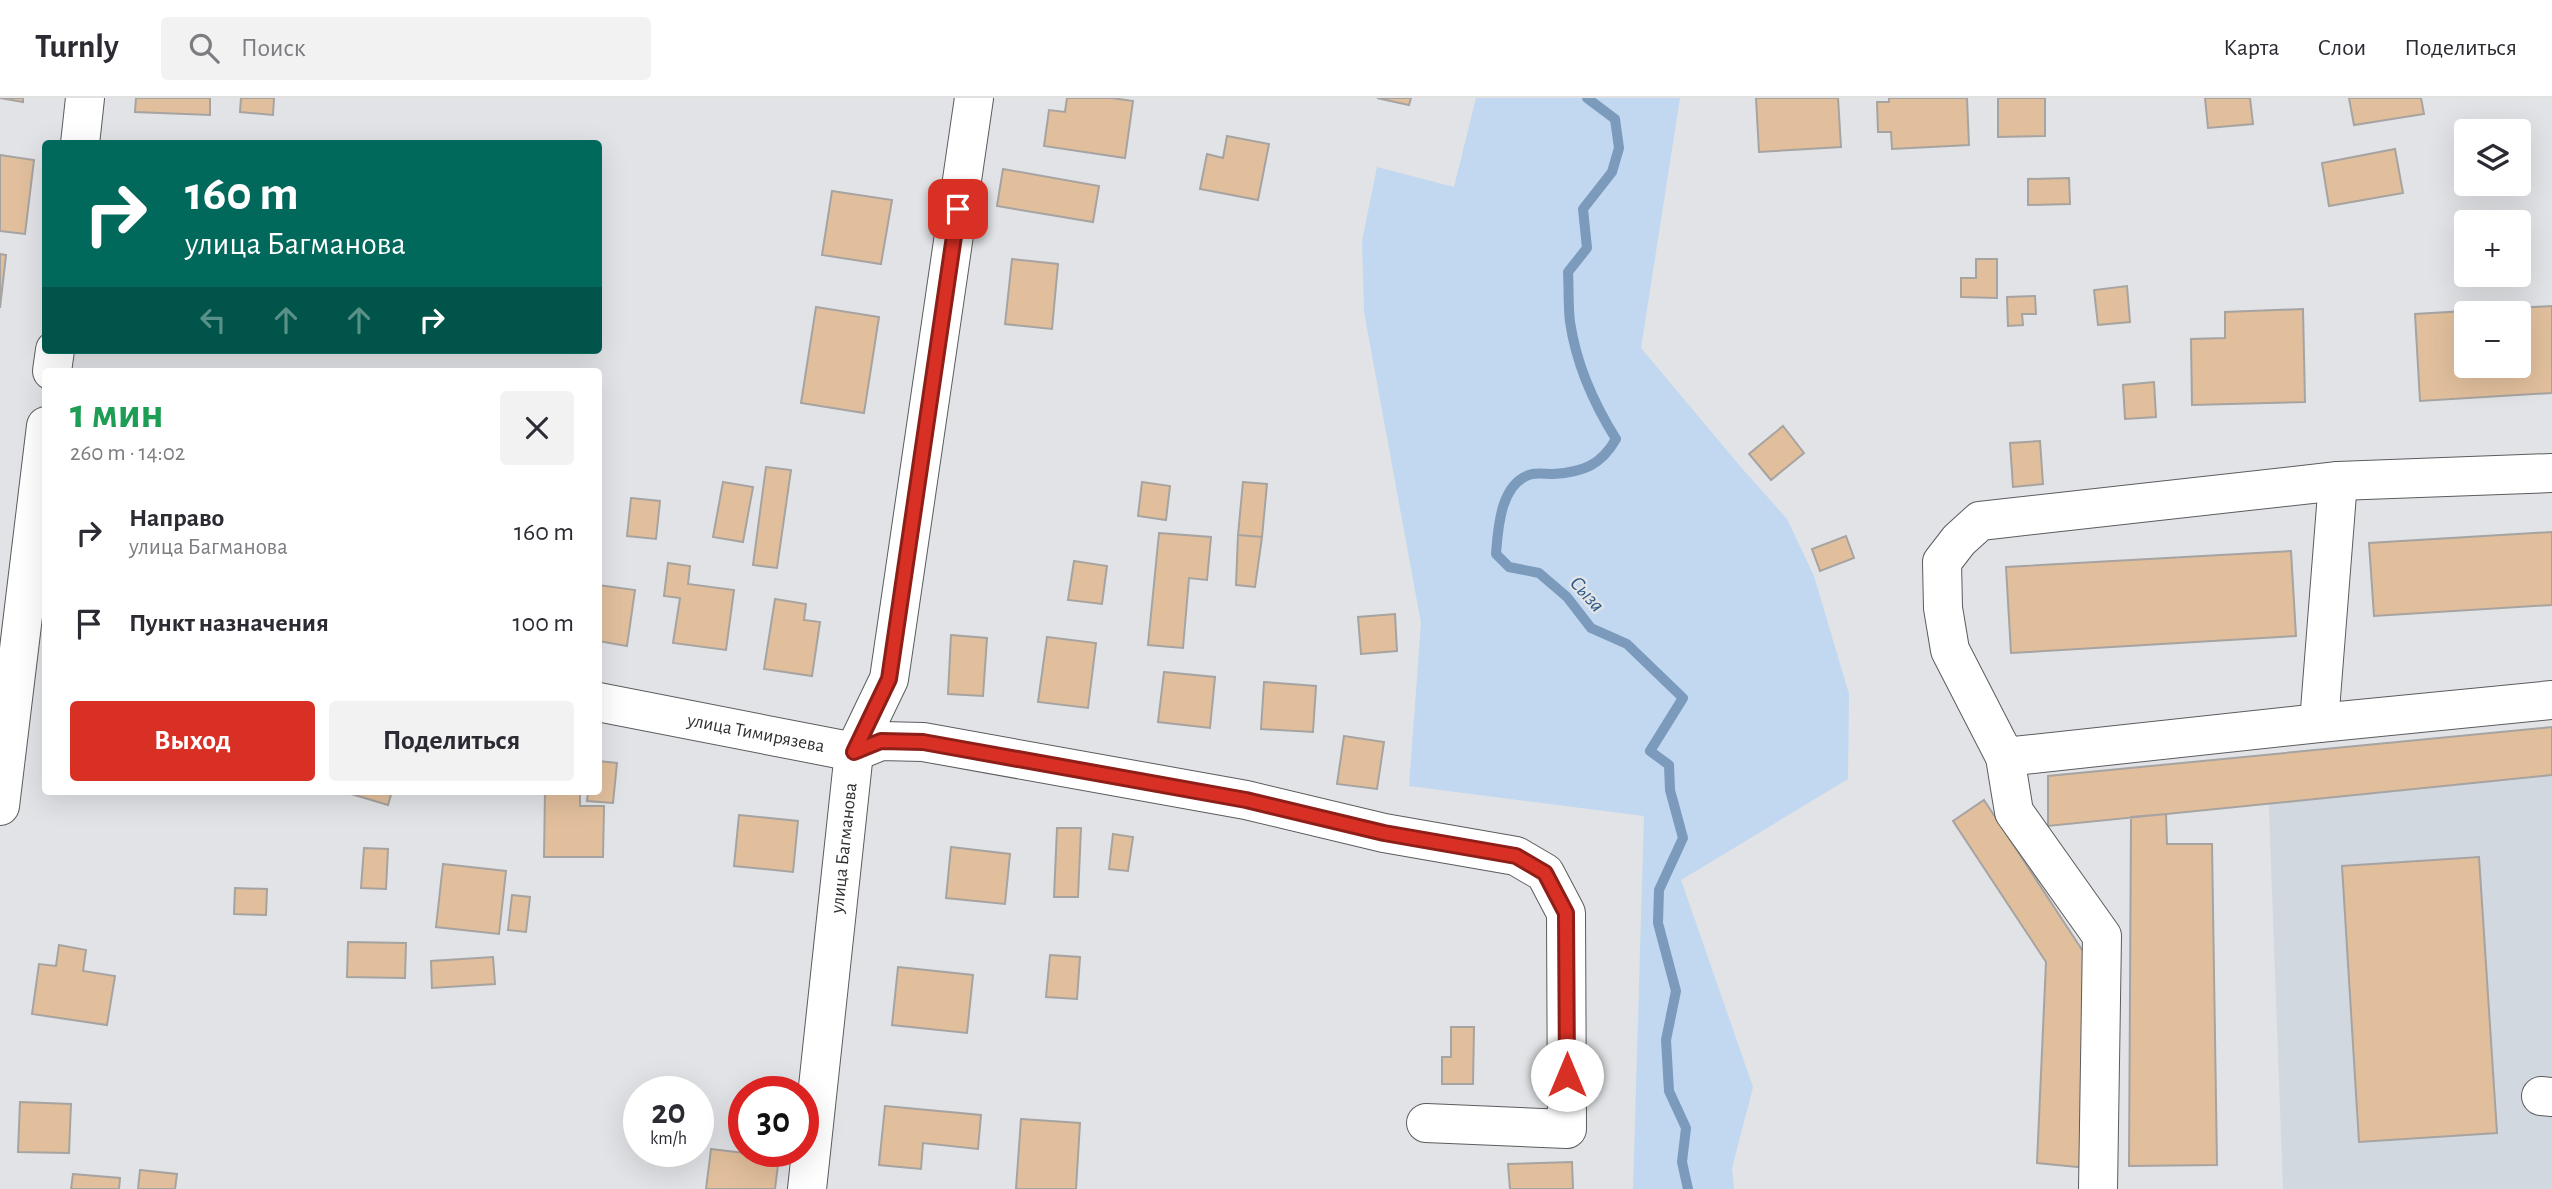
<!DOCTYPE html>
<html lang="ru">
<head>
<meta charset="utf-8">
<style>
  :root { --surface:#fff; --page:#f2f2f3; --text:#2b2b33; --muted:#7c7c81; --line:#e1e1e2; --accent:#d93025 }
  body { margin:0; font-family:"Alegreya Sans",sans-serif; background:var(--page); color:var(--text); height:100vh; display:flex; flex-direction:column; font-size:26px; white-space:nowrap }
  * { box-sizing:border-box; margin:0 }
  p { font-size:23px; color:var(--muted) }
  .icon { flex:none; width:38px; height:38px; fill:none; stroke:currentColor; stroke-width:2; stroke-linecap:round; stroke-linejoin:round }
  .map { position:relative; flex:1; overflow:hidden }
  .panel { position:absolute; left:42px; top:270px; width:560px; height:427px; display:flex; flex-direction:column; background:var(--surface); border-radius:7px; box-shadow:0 7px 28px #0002 }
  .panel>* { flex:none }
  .hud { position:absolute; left:42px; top:42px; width:560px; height:214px; border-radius:7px; box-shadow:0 7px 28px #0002; background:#00695c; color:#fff; overflow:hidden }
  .controls { position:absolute; left:2454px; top:21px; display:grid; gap:14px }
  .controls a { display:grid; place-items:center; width:77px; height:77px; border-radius:7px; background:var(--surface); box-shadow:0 7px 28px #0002; font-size:35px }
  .speed { position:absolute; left:623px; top:978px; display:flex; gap:14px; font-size:35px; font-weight:700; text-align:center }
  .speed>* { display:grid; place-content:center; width:91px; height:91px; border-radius:50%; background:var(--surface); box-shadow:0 7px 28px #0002; line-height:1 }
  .speed small { font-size:18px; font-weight:400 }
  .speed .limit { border:10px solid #d22; background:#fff; color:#111 }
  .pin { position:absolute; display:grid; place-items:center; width:60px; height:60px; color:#fff; margin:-30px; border-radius:14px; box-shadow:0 4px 10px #0006 }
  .me { position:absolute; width:77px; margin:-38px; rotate:0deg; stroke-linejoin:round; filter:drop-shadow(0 0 5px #0008) }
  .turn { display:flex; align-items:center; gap:24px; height:147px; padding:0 28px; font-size:32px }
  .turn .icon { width:91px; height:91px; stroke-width:2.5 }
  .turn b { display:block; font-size:49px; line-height:60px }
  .lanes { display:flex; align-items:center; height:66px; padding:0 28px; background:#0003; justify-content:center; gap:35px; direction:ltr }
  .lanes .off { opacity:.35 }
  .round { display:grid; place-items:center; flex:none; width:74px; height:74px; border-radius:7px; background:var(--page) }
  .head { display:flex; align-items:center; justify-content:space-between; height:119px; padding:0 28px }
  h1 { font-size:42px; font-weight:700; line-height:52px; color:#1e9e55 }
  .cta { display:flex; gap:14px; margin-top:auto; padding:14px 28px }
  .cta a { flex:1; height:80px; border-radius:7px; background:var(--accent); color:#fff; font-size:28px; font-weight:700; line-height:80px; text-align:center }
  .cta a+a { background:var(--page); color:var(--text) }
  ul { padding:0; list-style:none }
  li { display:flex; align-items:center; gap:21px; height:91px; padding:0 28px }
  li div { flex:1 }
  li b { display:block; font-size:26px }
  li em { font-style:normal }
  header { display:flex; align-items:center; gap:42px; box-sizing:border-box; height:98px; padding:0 35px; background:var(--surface); border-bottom:2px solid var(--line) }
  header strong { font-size:33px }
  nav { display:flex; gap:38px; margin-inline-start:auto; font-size:24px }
  .search { width:490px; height:63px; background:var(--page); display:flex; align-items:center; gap:18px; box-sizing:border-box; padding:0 24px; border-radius:7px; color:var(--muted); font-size:26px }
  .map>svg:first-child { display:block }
  .built { fill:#d1d8e0 }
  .green { fill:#c1d8f0 }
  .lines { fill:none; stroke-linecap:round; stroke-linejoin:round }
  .stream { stroke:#7b9abc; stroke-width:10 }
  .building { fill:#e1bf9c; stroke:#a6a3a1; stroke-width:2; fill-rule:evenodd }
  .minor-casing { stroke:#5a5c5e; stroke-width:40 }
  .minor { stroke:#fff; stroke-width:38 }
  .route-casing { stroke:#8d1f18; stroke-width:18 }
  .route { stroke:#d93025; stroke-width:12 }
  .labels { text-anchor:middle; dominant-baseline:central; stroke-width:5; stroke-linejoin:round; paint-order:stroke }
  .street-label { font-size:19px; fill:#2f3031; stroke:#e1e3e6 }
  .water-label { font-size:21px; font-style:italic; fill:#2a5986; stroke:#e1e3e6 }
</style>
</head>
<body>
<header>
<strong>Turnly</strong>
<div class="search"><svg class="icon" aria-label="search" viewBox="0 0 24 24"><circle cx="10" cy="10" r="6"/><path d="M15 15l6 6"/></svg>Поиск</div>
<nav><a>Карта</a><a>Слои</a><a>Поделиться</a></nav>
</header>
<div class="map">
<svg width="2552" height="1091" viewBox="0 0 2552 1091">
  <rect width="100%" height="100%" fill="#e1e3e6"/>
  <path class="built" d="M2552 629V1091H2283L2267 657Z"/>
  <path class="green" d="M1476 0H1680L1641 250 1740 368 1787 421 1814 478 1849 596 1848 681 1681 782 1753 989 1732 1070 1734 1091H1633L1644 718 1409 688 1421 525 1364 214 1362 143 1377 69 1454 89Z"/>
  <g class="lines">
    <path class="stream" d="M1587 0 1615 21 1619 50 1612 74 1583 111 1587 150 1568 174C1569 190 1568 207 1570 224 1576 264 1594 306 1616 341 1601 367 1584 374 1553 376 1547 376 1538 375 1532 376 1500 384 1498 431 1496 456L1509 469 1539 475 1567 499 1591 530 1627 546 1683 600 1650 653 1669 667 1670 692 1683 740 1659 792 1658 825 1676 893 1666 942 1669 993 1686 1030 1682 1064 1688 1091"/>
  </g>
  <path class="building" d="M0 0H23V4Z
    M136 0H210V17L135 14Z
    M241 0H274L273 17 240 14Z
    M1067 0H1112L1133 3 1125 60 1044 48 1049 12 1065 14Z
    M1377 0H1411L1409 7Z
    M1756 0H1838L1841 49 1759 54Z
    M1889 0H1967L1969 47 1892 51 1891 34H1878L1877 4H1889Z
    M1998 0H2045V38L1998 39Z
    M2205 0H2250L2253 26 2208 30Z
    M2349 0H2421L2424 16 2354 27Z
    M1227 38 1269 46 1258 102 1200 91 1207 56 1223 60Z
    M2395 51 2403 95 2329 108 2322 65Z
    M0 57 34 62 25 136 0 133Z
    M1003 71 1099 88 1093 124 997 108Z
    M2069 80 2070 106 2028 107V81Z
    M832 93 892 102 881 166 822 157Z
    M0 156 6 157 0 210Z
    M1012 161 1058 166 1052 231 1005 226Z
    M1976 161H1997V200L1961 199V180H1976Z
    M2127 188 2130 224 2098 227 2094 192Z
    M2035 198 2036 216H2022L2023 227 2008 228 2007 199Z
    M2552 208V295L2420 303 2415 216ZM2466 215H2518V268H2466Z
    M816 209 879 219 864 315 801 305Z
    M2303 211 2305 304 2192 307 2191 241 2225 240V214Z
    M2154 284 2156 319 2125 321 2123 287Z
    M1783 328 1804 355 1771 382 1749 356Z
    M2040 343 2043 386 2013 389 2010 345Z
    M766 369 791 372 777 470 753 467Z
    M723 384 753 389 743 444 713 439Z
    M1142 384 1170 388 1166 422 1138 418Z
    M1243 384 1267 386 1262 439 1238 437Z
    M631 400 660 403 656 441 627 438Z
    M2552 434V507L2374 518 2369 445Z
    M1159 435 1211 439 1207 482 1189 480 1183 550 1148 547Z
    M1238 437 1262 439 1255 489 1236 487Z
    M1846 438 1854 460 1820 473 1812 451Z
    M2291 453 2296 538 2011 555 2006 469Z
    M1074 463 1107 468 1102 506 1068 502Z
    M668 465 690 468 688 486 734 492 726 552 673 545 680 500 664 498Z
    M598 487 635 492 627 548 598 543Z
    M775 501 806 506 804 522 820 524 812 578 764 571Z
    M1395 516 1397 553 1361 556 1358 519Z
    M951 537 987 540 983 598 948 596Z
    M1047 539 1096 545 1088 610 1038 604Z
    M1164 574 1215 579 1210 630 1158 624Z
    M1264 584 1316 588 1313 634 1261 631Z
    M2552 629V677L2048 728V678Z
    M1344 638 1384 644 1377 691 1337 686Z
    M598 663 617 665 613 705 587 703 588 693H598Z
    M341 693H392L388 707Z
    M545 693H580V708H604L603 759H544Z
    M1984 702 2090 864 2087 1070 2037 1065 2046 864 1953 723Z
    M2166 716 2167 746H2212L2217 1067 2129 1068 2131 719Z
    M739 717 798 723 793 774 734 768Z
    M1057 730H1081L1078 799H1054Z
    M1113 736 1133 739 1128 773 1109 771Z
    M951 749 1010 756 1005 806 946 800Z
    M364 750 388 751 386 791 361 790Z
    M2479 759 2497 1035 2359 1044 2342 768Z
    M443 766 506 773 499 836 436 829Z
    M235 790 267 791 266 817 234 816Z
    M512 797 530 799 526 834 508 832Z
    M348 844 406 845 405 880 347 879Z
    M59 847 86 852 83 873 115 878 107 927 32 916 39 866 56 868Z
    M1050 857 1080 859 1077 901 1046 899Z
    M493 859 495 886 432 890 431 863Z
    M898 869 973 877 967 935 892 927Z
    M1451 929H1474L1473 986H1442V959H1451Z
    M20 1004 71 1006 69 1055 18 1054Z
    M885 1008 981 1017 978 1051 923 1045 921 1071 879 1067Z
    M1021 1021 1080 1025 1076 1091H1016Z
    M711 1051 779 1059 775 1091H706Z
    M1572 1064 1573 1091H1510L1508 1066Z
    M140 1072 177 1076 175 1091H138Z
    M73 1076 120 1080 119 1091H71Z"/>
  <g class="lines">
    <g class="minor-casing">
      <g id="minor">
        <path d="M80 46 85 0"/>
        <path d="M52 273 55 252"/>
        <path id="s1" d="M598 604 854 654 881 643 923 644 1246 702 1384 735 1516 758 1545 775 1566 815 1567 1031 1426 1025"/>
        <path d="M2319 625 2552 602"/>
        <path d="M2005 659 2319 625 2338 383"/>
        <path d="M0 708 46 328"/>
        <path d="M2541 998 2552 999"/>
        <path id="s2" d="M807 1091 854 654 889 581 974 0"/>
        <path d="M2098 1091 2102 838 2014 714 2005 659 1950 552 1943 510 1942 464 1959 442 1980 423 2338 383 2552 375"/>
      </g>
    </g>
    <use href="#minor" class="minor"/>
  </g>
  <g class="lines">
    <g class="route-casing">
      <path id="route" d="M958 111 889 581 854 654 881 643 923 644 1246 702 1384 735 1516 758 1545 775 1566 815 1567 977"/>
    </g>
    <use href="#route" class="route"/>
  </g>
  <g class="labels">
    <g class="street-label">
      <text stroke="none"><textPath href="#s1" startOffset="161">улица Тимирязева</textPath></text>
      <text stroke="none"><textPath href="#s2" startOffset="343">улица Багманова</textPath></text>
    </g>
    <g class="water-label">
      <text transform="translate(1587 496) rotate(48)">Сыза</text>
    </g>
  </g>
</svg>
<div class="controls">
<a><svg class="icon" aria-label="layers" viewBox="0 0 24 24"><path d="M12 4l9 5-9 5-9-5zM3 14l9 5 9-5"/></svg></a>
<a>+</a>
<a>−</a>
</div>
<div class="speed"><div>20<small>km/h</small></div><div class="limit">30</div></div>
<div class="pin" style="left:958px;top:111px;background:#d93025"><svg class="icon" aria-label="arrive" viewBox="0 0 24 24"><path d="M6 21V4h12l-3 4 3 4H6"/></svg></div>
<svg class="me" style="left:1567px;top:977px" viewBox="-20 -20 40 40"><circle r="19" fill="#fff"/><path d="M0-13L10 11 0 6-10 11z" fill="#d93025"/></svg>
<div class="hud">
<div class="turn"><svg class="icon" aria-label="right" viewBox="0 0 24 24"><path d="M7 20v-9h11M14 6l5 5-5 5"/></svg><div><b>160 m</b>улица Багманова</div></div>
<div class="lanes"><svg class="icon off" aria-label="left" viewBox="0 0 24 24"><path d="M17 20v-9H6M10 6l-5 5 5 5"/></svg><svg class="icon off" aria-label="ahead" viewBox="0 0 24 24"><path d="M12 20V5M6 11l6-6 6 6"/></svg><svg class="icon off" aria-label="ahead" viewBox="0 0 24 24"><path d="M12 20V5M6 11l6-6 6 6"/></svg><svg class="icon" aria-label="right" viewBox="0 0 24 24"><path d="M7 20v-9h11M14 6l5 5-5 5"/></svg></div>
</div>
<section class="panel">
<div class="head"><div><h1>1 мин</h1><p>260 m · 14:02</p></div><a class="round"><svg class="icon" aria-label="close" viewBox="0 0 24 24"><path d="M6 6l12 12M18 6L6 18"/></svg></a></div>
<ul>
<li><svg class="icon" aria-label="right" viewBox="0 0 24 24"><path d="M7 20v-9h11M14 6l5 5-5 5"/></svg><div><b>Направо</b><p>улица Багманова</p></div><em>160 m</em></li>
<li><svg class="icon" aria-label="arrive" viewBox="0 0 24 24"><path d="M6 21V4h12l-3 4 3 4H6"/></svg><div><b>Пункт назначения</b></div><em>100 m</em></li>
</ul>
<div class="cta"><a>Выход</a><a>Поделиться</a></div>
</section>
</div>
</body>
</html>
